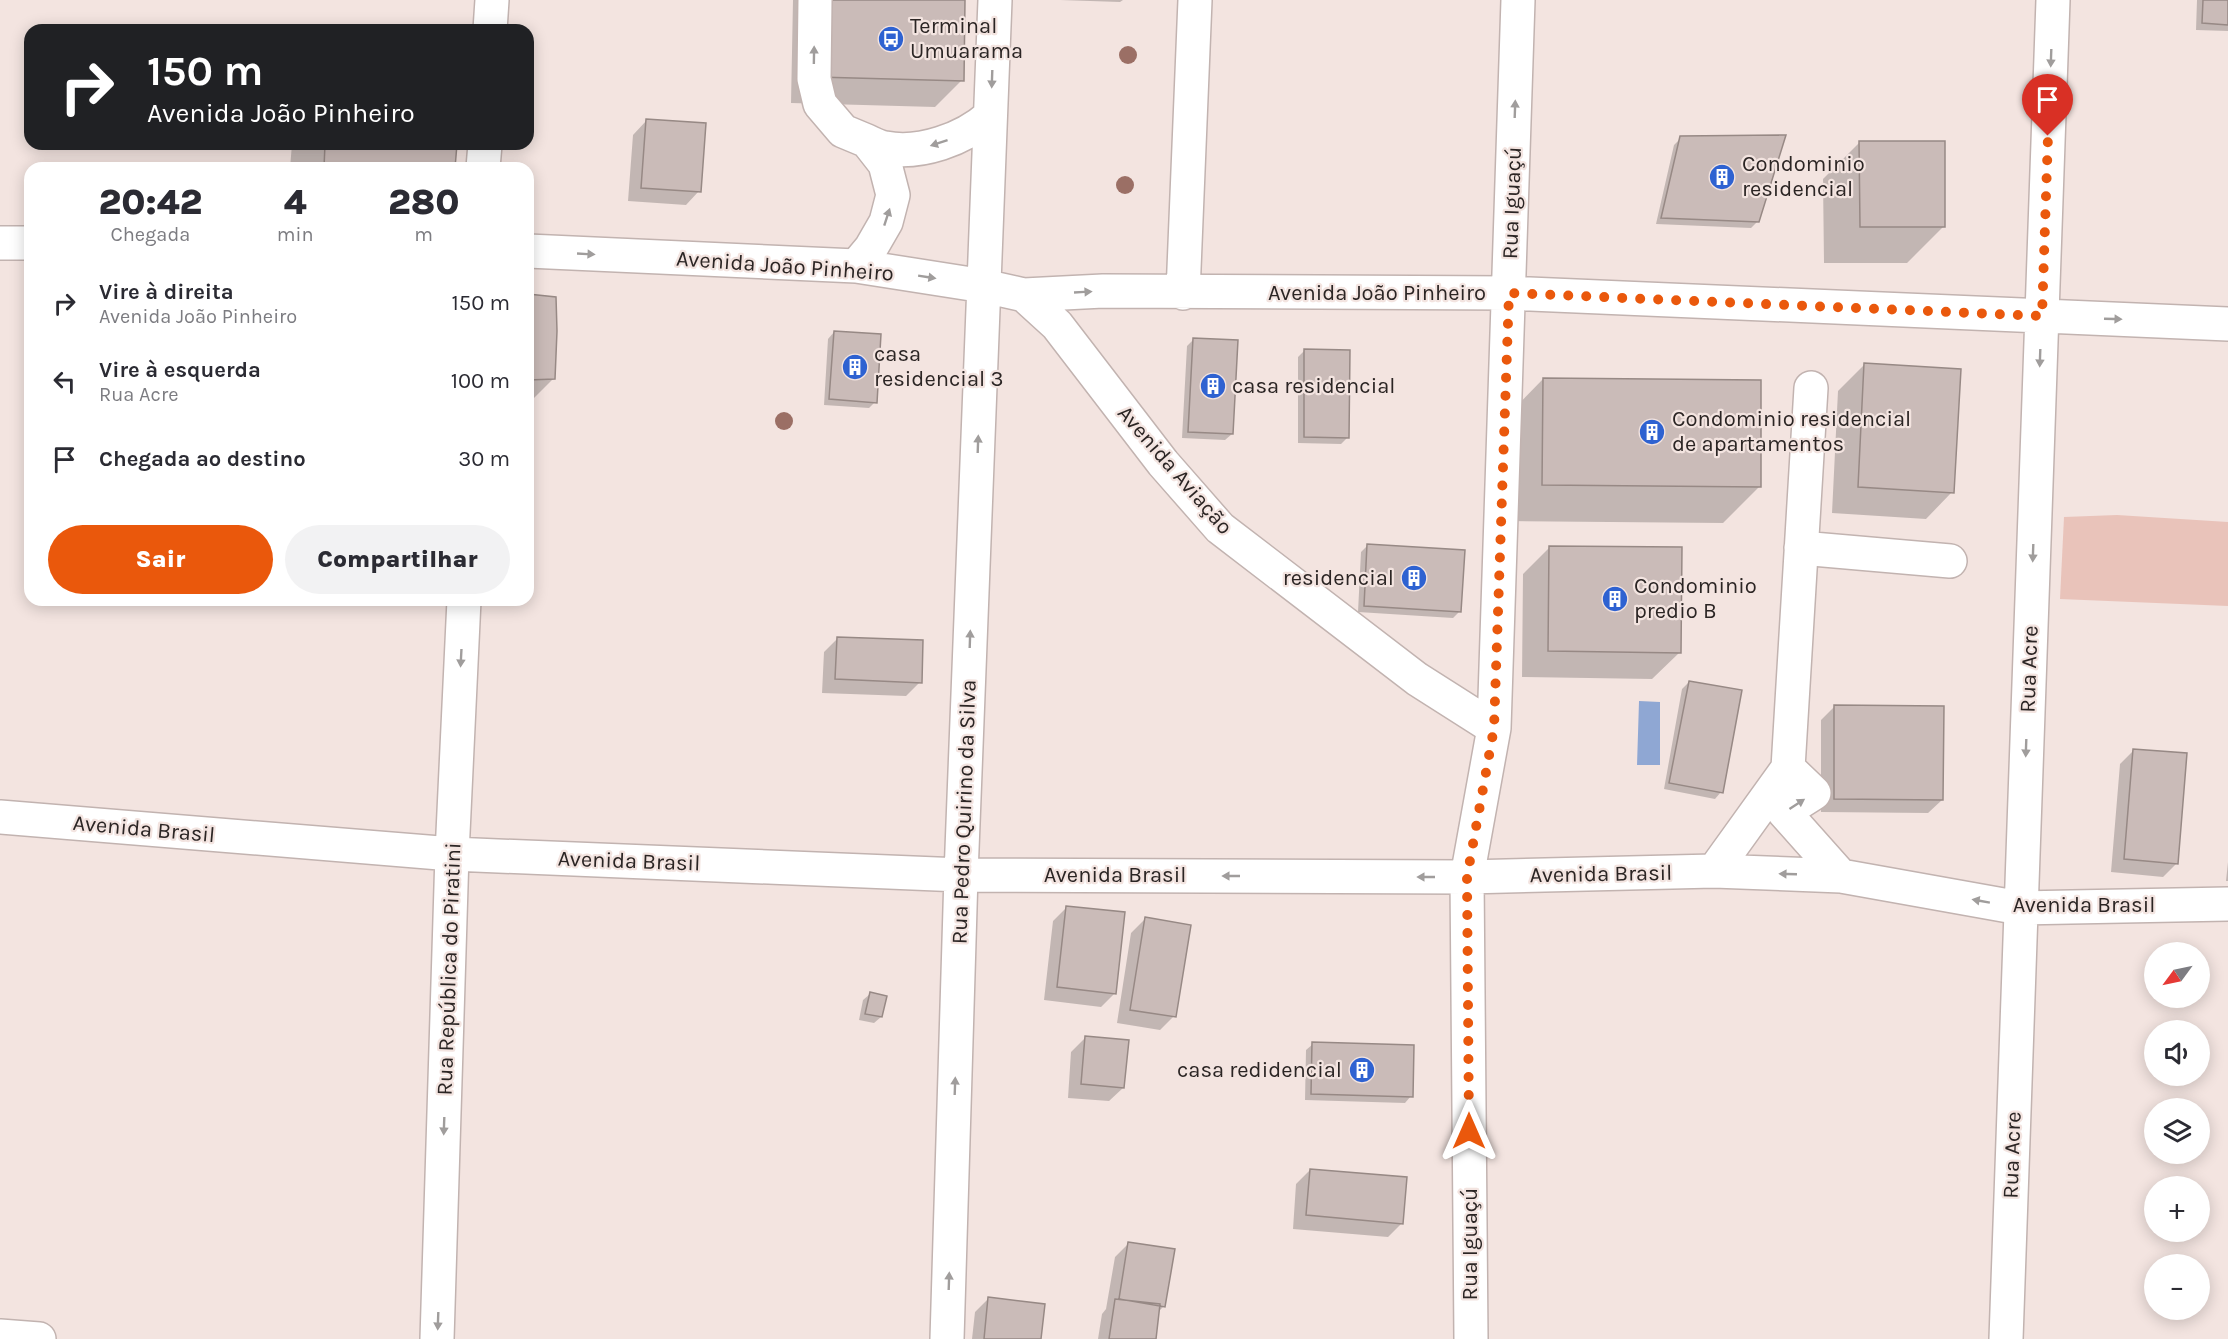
<!DOCTYPE html>
<html lang="pt">
<head>
<meta charset="utf-8">
<style>
  :root { --surface:#fff; --page:#f2f2f3; --text:#2b2b33; --muted:#7c7c81; --accent:#ea580c }
  body { margin:0; font-family:Karla,sans-serif; background:var(--page); color:var(--text); height:100vh; display:flex; flex-direction:column; font-size:22px; white-space:nowrap }
  * { box-sizing:border-box; margin:0 }
  p { font-size:20px; color:var(--muted) }
  .icon { flex:none; width:33px; height:33px; fill:none; stroke:currentColor; stroke-width:2; stroke-linecap:round; stroke-linejoin:round }
  .map { position:relative; flex:1; overflow:hidden }
  .side { position:absolute; left:24px; top:162px; width:510px; height:444px; display:flex; flex-direction:column; background:var(--surface); border-radius:18px; box-shadow:0 3px 15px #0003 }
  .side>* { flex:none }
  .guide { position:absolute; left:24px; top:24px; width:510px; height:126px; border-radius:18px; box-shadow:0 3px 15px #0003; background:#202124; color:#fff; overflow:hidden }
  .needle { width:39px; rotate:237deg }
  .fabs { position:absolute; left:2144px; top:942px; display:grid; gap:12px }
  .fabs a { display:grid; place-items:center; width:66px; height:66px; border-radius:50%; background:var(--surface); box-shadow:0 3px 15px #0003; font-size:30px }
  .pin { position:absolute; display:grid; place-items:center; width:51px; height:51px; color:#fff; margin:-62px -26px; border-radius:50% 50% 50% 0; rotate:-45deg; box-shadow:0 0 6px #0007 }
  .pin .icon { rotate:45deg }
  .me { position:absolute; width:66px; margin:-33px; rotate:0deg; stroke-linejoin:round; filter:drop-shadow(0 0 4px #0008) }
  .turn { display:flex; align-items:center; gap:21px; height:126px; padding:0 24px; font-size:27px }
  .turn .icon { width:78px; height:78px; stroke-width:2.5 }
  .turn b { display:block; font-size:42px; line-height:51px }
  .eta { display:flex; justify-content:space-evenly; align-items:center; height:102px; text-align:center }
  .eta b { font-size:36px; font-weight:800; line-height:42px }
  .cta { display:flex; gap:12px; margin-top:auto; padding:12px 24px }
  .cta a { flex:1; height:69px; border-radius:36px; background:var(--accent); color:#fff; font-size:24px; font-weight:800; line-height:69px; text-align:center }
  .cta a+a { background:var(--page); color:var(--text) }
  ul { padding:0; list-style:none }
  li { display:flex; align-items:center; gap:18px; height:78px; padding:0 24px }
  li div { flex:1 }
  li b { display:block; font-size:22px }
  li em { font-style:normal }
  .map>svg:first-child { display:block }
  .green { fill:#e9c3ba }
  .water { fill:#8fa7d3 }
  .shadow { fill:#0003 }
  .building { fill:#cabbb8; stroke:#978985; stroke-width:1.5 }
  .lines { fill:none; stroke-linecap:round; stroke-linejoin:round }
  .minor-casing { stroke:#c2b3b0; stroke-width:36 }
  .minor { stroke:#fff; stroke-width:33 }
  .tree { fill:#9b6f65 }
  .oneway { fill:#a09d9c }
  .route { stroke:#ea580c; stroke-width:10; stroke-dasharray:0 18 }
  .labels { text-anchor:middle; dominant-baseline:central; stroke-width:4.5; stroke-linejoin:round; paint-order:stroke }
  .poi-label { font-size:22px; fill:#2b2524; stroke:#f3e4e0; text-anchor:start }
  .street-label { font-size:22px; fill:#2b2524; stroke:#f3e4e0 }
</style>
</head>
<body>
<div class="map">
<svg width="2228" height="1339" viewBox="0 0 2228 1339">
  <rect width="100%" height="100%" fill="#f3e4e0"/>
  <path class="green" d="M2117 515 2228 522V606L2060 599 2064 517Z"/>
  <path class="water" d="M1639 701 1660 702V765H1637Z"/>
  <path class="shadow" d="M793 0H964L962 80 935 107 791 103Z
    M1060 0H1123L1120 2Z
    M2197 0H2228V31L2196 30Z
    M646 121 699 191 686 205 628 201 633 135Z
    M1681 138 1758 221 1751 228 1656 224 1674 145Z
    M1860 142 1944 226 1907 263H1824L1823 179Z
    M292 144H455L454 168H290Z
    M528 296 553 379 528 404Z
    M834 332 875 402 869 408 824 405 828 339Z
    M1194 339 1232 434 1225 440 1182 438 1187 346Z
    M1304 351 1348 437 1341 444 1298 443V357Z
    M1865 364 1952 492 1926 519 1832 513 1838 391Z
    M1543 379 1760 486 1723 523 1506 521 1507 416Z
    M1368 545 1459 612 1453 618 1358 612 1361 552Z
    M1550 547 1679 653 1652 679 1522 677 1523 574Z
    M838 638 920 682 906 696 822 693 824 652Z
    M1689 682 1721 792 1715 799 1664 789 1682 689Z
    M1835 706 1942 800 1928 813 1821 812V720Z
    M2134 750 2177 863 2163 877 2111 872 2120 764Z
    M2228 862V881H2226Z
    M1067 907 1114 994 1101 1007 1044 1000 1053 921Z
    M1145 919 1174 1016 1160 1030 1117 1023 1131 933Z
    M870 994 881 1017 874 1023 859 1020 863 1000Z
    M1085 1038 1123 1088 1109 1101 1068 1098 1071 1052Z
    M1313 1044 1411 1096 1405 1103 1305 1100 1306 1050Z
    M1310 1170 1402 1223 1388 1237 1293 1229 1296 1184Z
    M1129 1243 1164 1306 1158 1312 1154 1339H1098L1102 1314 1106 1309 1115 1257Z
    M988 1299 1039 1339H972L975 1312Z"/>
  <path class="building" d="M818 0H965L964 81 817 77Z
    M2203 0H2228V25L2202 23Z
    M646 119 706 123 701 192 641 188Z
    M1786 135 1759 222 1661 218 1680 136Z
    M1859 141H1945V227H1860Z
    M325 144H457L455 168H324Z
    M528 294 556 297 557 331 555 379 528 380Z
    M834 331 881 334 877 403 829 399Z
    M1193 338 1238 340 1233 434 1188 432Z
    M1304 349 1350 350 1349 438 1304 437Z
    M1864 363 1961 369 1954 493 1858 487Z
    M1543 378 1761 380V487L1542 485Z
    M1367 544 1465 550 1461 612 1364 606Z
    M1549 546 1682 547 1681 653 1548 651Z
    M837 637 923 640 922 683 835 679Z
    M1689 681 1742 690 1723 793 1669 783Z
    M1834 705 1944 706 1943 800 1834 799Z
    M2133 749 2187 753 2178 864 2124 859Z
    M1066 906 1125 912 1116 994 1057 987Z
    M1145 917 1191 925 1176 1017 1130 1010Z
    M870 992 887 996 882 1017 865 1014Z
    M1085 1036 1129 1040 1124 1088 1081 1084Z
    M1312 1042 1414 1045 1413 1097 1311 1094Z
    M1310 1169 1407 1177 1403 1224 1306 1215Z
    M1128 1242 1175 1249 1165 1307 1119 1299Z
    M988 1297 1045 1304 1041 1339H984Z
    M1115 1299 1160 1304 1156 1339H1109Z"/>
  <g class="lines">
    <g class="minor-casing">
      <path id="minor" d="M815 0 814 79 820 104 843 131 867 141 885 164 893 195 886 222 871 248 856 266
        M490 30 492 0
        M867 141C873 144 879 147 885 148 920 155 964 139 990 116
        M483 168 485 144
        M0 243H30
        M528 251 856 266 984 286 1024 295 1103 291 1509 293 2228 324
        M1183 293 1195 0
        M1024 295 1057 325 1163 463 1220 528 1417 679 1494 728
        M1801 548 1950 561
        M1788 768 1814 793 1784 812 1841 876
        M0 817 452 854 961 875 1467 877 1714 871 1841 876 2020 908 2228 904
        M1714 871 1788 768 1811 388
        M0 1336 39 1339
        M437 1339 452 854 464 600
        M947 1339 961 875 995 0
        M1471 1339 1467 877 1494 728 1518 0
        M2006 1339 2053 0"/>
    </g>
    <use href="#minor" class="minor"/>
  </g>
  <g class="tree">
    <circle cx="1128" cy="55" r="9"/>
    <circle cx="1125" cy="185" r="9"/>
    <circle cx="784" cy="421" r="9"/>
  </g>
  <defs><path id="oneway-solid" d="M-6-.8H1V-3.2L6.5 0L1 3.2V.8H-6Z" transform="scale(1.5)"/></defs>
  <g class="oneway">
    <use href="#oneway-solid" transform="translate(814 55) rotate(-89)"/>
    <use href="#oneway-solid" transform="translate(2051 58) rotate(92)"/>
    <use href="#oneway-solid" transform="translate(992 79) rotate(92)"/>
    <use href="#oneway-solid" transform="translate(1515 109) rotate(-88)"/>
    <use href="#oneway-solid" transform="translate(939 143) rotate(162)"/>
    <use href="#oneway-solid" transform="translate(887 217) rotate(-72)"/>
    <use href="#oneway-solid" transform="translate(586 254) rotate(3)"/>
    <use href="#oneway-solid" transform="translate(927 277) rotate(9)"/>
    <use href="#oneway-solid" transform="translate(1083 292) rotate(-3)"/>
    <use href="#oneway-solid" transform="translate(2113 319) rotate(2)"/>
    <use href="#oneway-solid" transform="translate(2040 358) rotate(92)"/>
    <use href="#oneway-solid" transform="translate(978 444) rotate(-88)"/>
    <use href="#oneway-solid" transform="translate(2033 553) rotate(92)"/>
    <use href="#oneway-solid" transform="translate(970 639) rotate(-88)"/>
    <use href="#oneway-solid" transform="translate(461 658) rotate(93)"/>
    <use href="#oneway-solid" transform="translate(2026 748) rotate(92)"/>
    <use href="#oneway-solid" transform="translate(1797 804) rotate(-33)"/>
    <use href="#oneway-solid" transform="translate(1788 874) rotate(-178)"/>
    <use href="#oneway-solid" transform="translate(1231 876) rotate(-180)"/>
    <use href="#oneway-solid" transform="translate(1426 877) rotate(-180)"/>
    <use href="#oneway-solid" transform="translate(1981 901) rotate(-170)"/>
    <use href="#oneway-solid" transform="translate(955 1086) rotate(-88)"/>
    <use href="#oneway-solid" transform="translate(444 1126) rotate(92)"/>
    <use href="#oneway-solid" transform="translate(949 1281) rotate(-88)"/>
    <use href="#oneway-solid" transform="translate(438 1321) rotate(92)"/>
  </g>
  <g class="lines">
    <path class="route" d="M1469 1131 1467 877 1494 728 1509 293 2042 316 2048 136"/>
  </g>
  <defs>
    <g id="bus-disc" transform="scale(1.35)"><circle r="9.5" fill="#2e62d1" stroke="#f3e4e0"/><path d="M-5-6H5V4H4V6H2V4H-2V6H-4V4H-5ZM-3.5-4V0h7V-4ZM-3.5 1.2v1.5H-2V1.2ZM2 1.2v1.5H3.5V1.2Z" fill="#fff"/></g>
    <g id="building-disc" transform="scale(1.35)"><circle r="9.5" fill="#2e62d1" stroke="#f3e4e0"/><path d="M-4-6H4V6H1V3H-1V6H-4ZM-2.5-4.3h1.7v1.8h-1.7ZM.8-4.3h1.7v1.8H.8ZM-2.5-1h1.7V.8h-1.7ZM.8-1h1.7V.8H.8Z" fill="#fff"/></g>
  </defs>
  <g fill-rule="evenodd">
    <use href="#bus-disc" x="891" y="39"/>
    <use href="#building-disc" x="1722" y="177"/>
    <use href="#building-disc" x="855" y="367"/>
    <use href="#building-disc" x="1213" y="386"/>
    <use href="#building-disc" x="1652" y="432"/>
    <use href="#building-disc" x="1414" y="578"/>
    <use href="#building-disc" x="1615" y="599"/>
    <use href="#building-disc" x="1362" y="1070"/>
  </g>
  <g class="labels">
    <g class="poi-label">
      <text x="910" y="26">Terminal<tspan x="910" dy="25">Umuarama</tspan></text>
      <text x="1742" y="164">Condominio<tspan x="1742" dy="25">residencial</tspan></text>
      <text x="874" y="354">casa<tspan x="874" dy="25">residencial 3</tspan></text>
      <text x="1232" y="386">casa residencial</text>
      <text x="1672" y="419">Condominio residencial<tspan x="1672" dy="25">de apartamentos</tspan></text>
      <text x="1394" y="578" text-anchor="end">residencial</text>
      <text x="1634" y="586">Condominio<tspan x="1634" dy="25">predio B</tspan></text>
      <text x="1342" y="1070" text-anchor="end">casa redidencial</text>
    </g>
    <g class="street-label">
      <text transform="translate(1512 203) rotate(-88)">Rua Iguaçú</text>
      <text transform="translate(785 266) rotate(4)">Avenida João Pinheiro</text>
      <text x="1377" y="293">Avenida João Pinheiro</text>
      <text transform="translate(1175 470) rotate(49)">Avenida Aviação</text>
      <text transform="translate(2029 669) rotate(-88)">Rua Acre</text>
      <text transform="translate(964 812) rotate(-88)">Rua Pedro Quirino da Silva</text>
      <text transform="translate(144 829) rotate(5)">Avenida Brasil</text>
      <text transform="translate(629 861) rotate(2)">Avenida Brasil</text>
      <text transform="translate(1601 874) rotate(-1)">Avenida Brasil</text>
      <text x="1115" y="875">Avenida Brasil</text>
      <text x="2084" y="905">Avenida Brasil</text>
      <text transform="translate(449 969) rotate(-88)">Rua República do Piratini</text>
      <text transform="translate(2012 1155) rotate(-88)">Rua Acre</text>
      <text transform="translate(1470 1244) rotate(-90)">Rua Iguaçú</text>
    </g>
  </g>
</svg>
<div class="fabs">
<a><svg class="needle" viewBox="-14 -14 28 28"><path d="M0-13l5 13h-10z" fill="#e53935"/><path d="M0 13l5-13h-10z" fill="#7c7c81"/></svg></a>
<a><svg class="icon" aria-label="sound" viewBox="0 0 24 24"><path d="M4 9h4l5-4v14l-5-4H4zM17 9q2 3 0 6"/></svg></a>
<a><svg class="icon" aria-label="layers" viewBox="0 0 24 24"><path d="M12 4l9 5-9 5-9-5zM3 14l9 5 9-5"/></svg></a>
<a>+</a>
<a>−</a>
</div>
<div class="pin" style="left:2048px;top:136px;background:#d93025"><svg class="icon" aria-label="arrive" viewBox="0 0 24 24"><path d="M6 21V4h12l-3 4 3 4H6"/></svg></div>
<svg class="me" style="left:1469px;top:1131px" viewBox="-20 -20 40 40"><path d="M0-17L14 15 0 8-14 15z" fill="#ea580c" stroke="#fff" stroke-width="4"/></svg>
<div class="guide">
<div class="turn"><svg class="icon" aria-label="right" viewBox="0 0 24 24"><path d="M7 20v-9h11M14 6l5 5-5 5"/></svg><div><b>150 m</b>Avenida João Pinheiro</div></div>
</div>
<section class="side">
<div class="eta">
<div><b>20:42</b><p>Chegada</p></div>
<div><b>4</b><p>min</p></div>
<div><b>280</b><p>m</p></div>
</div>
<ul>
<li><svg class="icon" aria-label="right" viewBox="0 0 24 24"><path d="M7 20v-9h11M14 6l5 5-5 5"/></svg><div><b>Vire à direita</b><p>Avenida João Pinheiro</p></div><em>150 m</em></li>
<li><svg class="icon" aria-label="left" viewBox="0 0 24 24"><path d="M17 20v-9H6M10 6l-5 5 5 5"/></svg><div><b>Vire à esquerda</b><p>Rua Acre</p></div><em>100 m</em></li>
<li><svg class="icon" aria-label="arrive" viewBox="0 0 24 24"><path d="M6 21V4h12l-3 4 3 4H6"/></svg><div><b>Chegada ao destino</b></div><em>30 m</em></li>
</ul>
<div class="cta"><a>Sair</a><a>Compartilhar</a></div>
</section>
</div>
</body>
</html>
